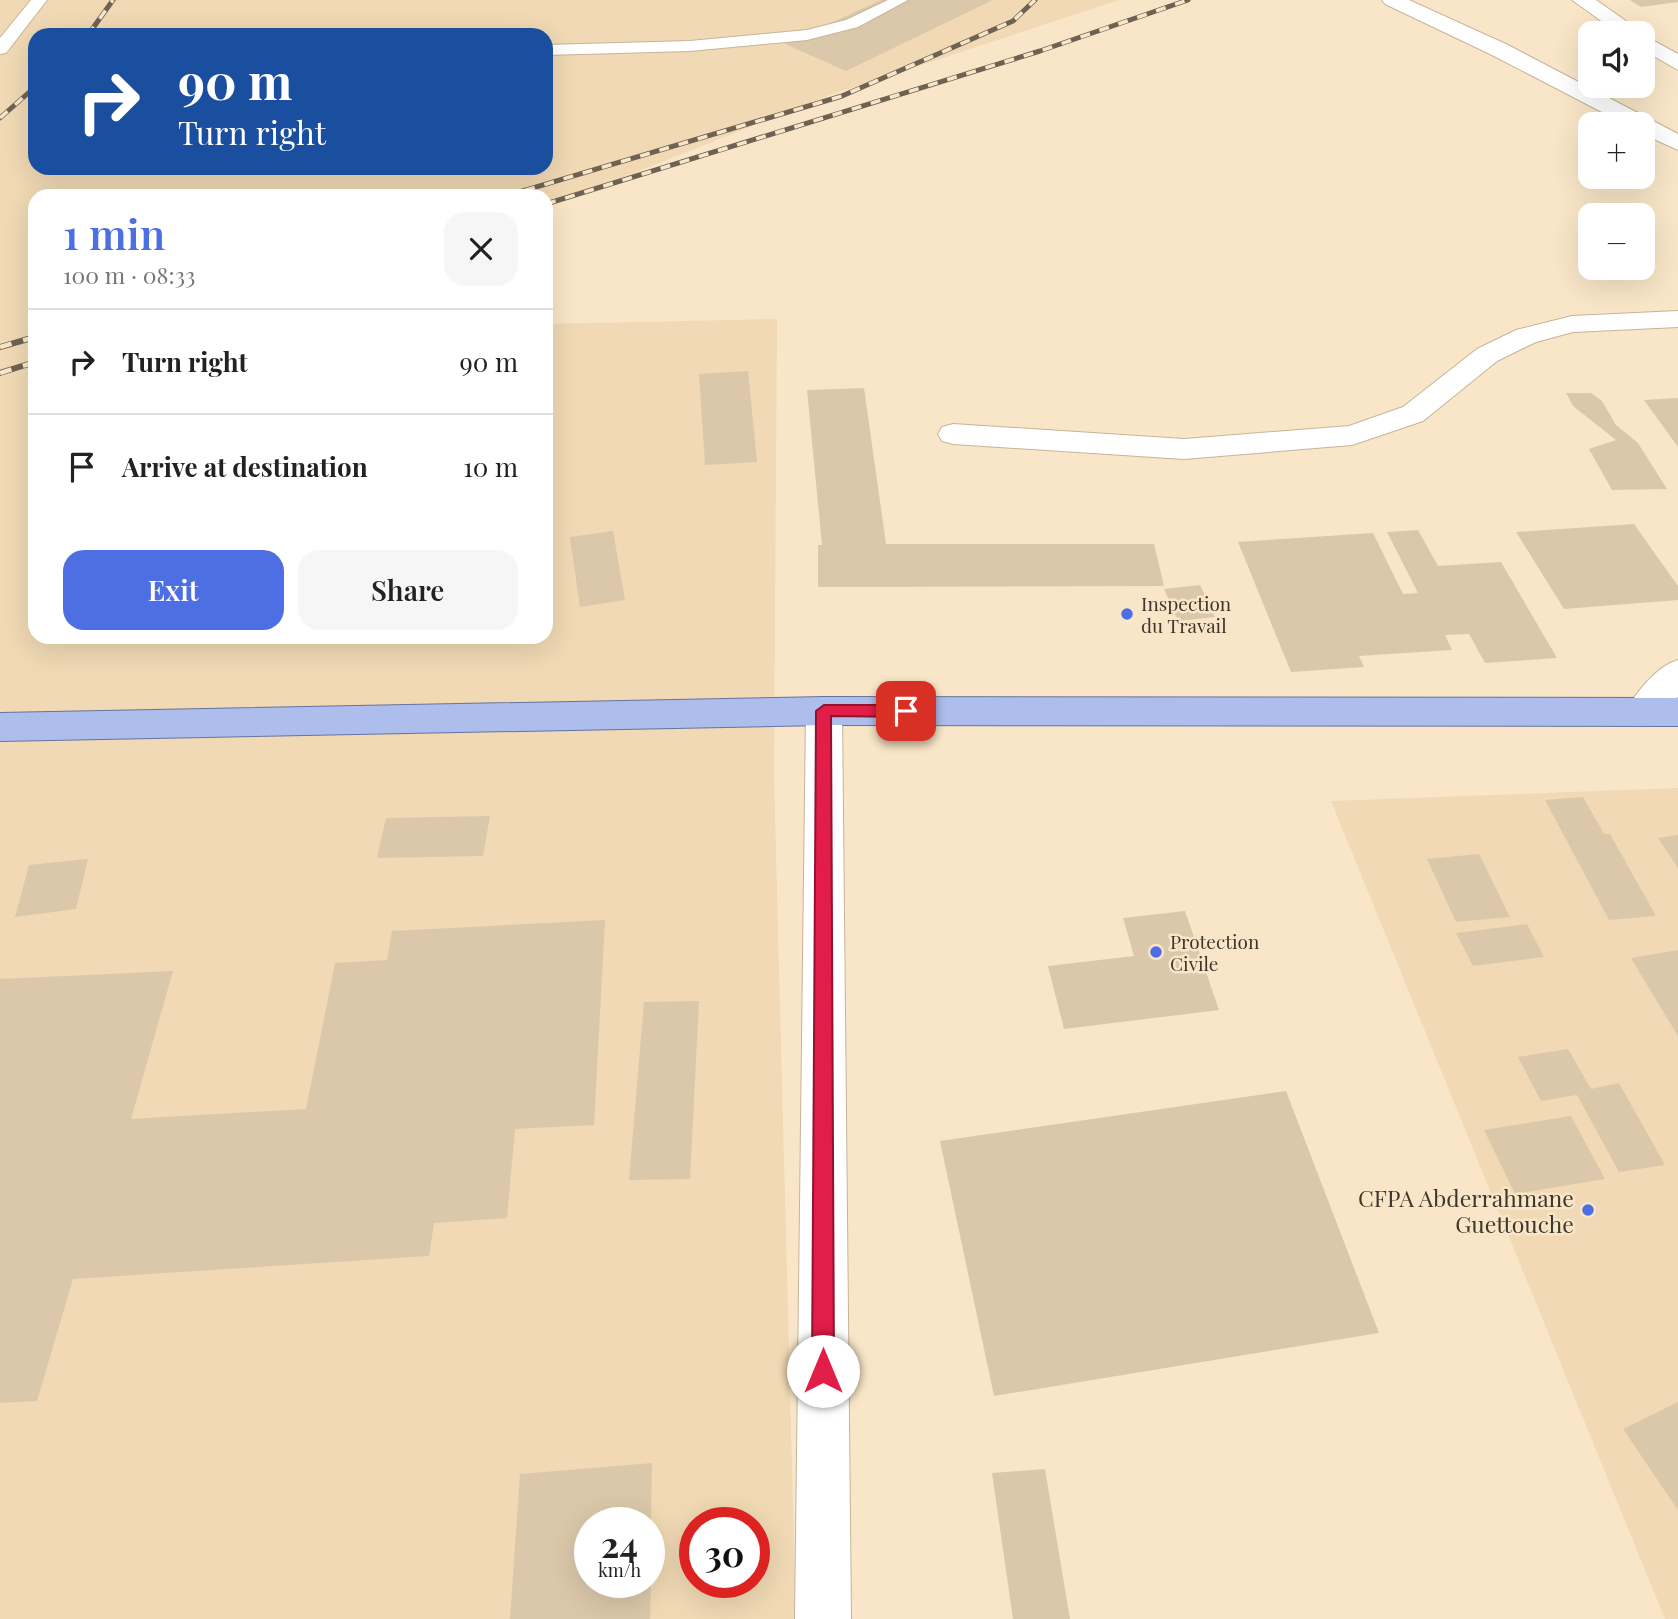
<!DOCTYPE html>
<html lang="en">
<head>
<meta charset="utf-8">
<style>
  :root { --surface:#fff; --page:#f6f6f6; --text:#222; --muted:#767676; --line:#e0e0e0; --accent:#4d6fe3 }
  body { margin:0; font-family:"Playfair Display",serif; background:var(--page); color:var(--text); height:100vh; display:flex; flex-direction:column; font-size:26px; white-space:nowrap }
  * { box-sizing:border-box; margin:0 }
  p { font-size:23px; color:var(--muted) }
  .icon { flex:none; width:38px; height:38px; fill:none; stroke:currentColor; stroke-width:2; stroke-linecap:round; stroke-linejoin:round }
  .map { position:relative; flex:1; overflow:hidden }
  .panel { position:absolute; left:28px; top:189px; width:525px; height:455px; display:flex; flex-direction:column; background:var(--surface); border-radius:21px; box-shadow:0 7px 28px #0002 }
  .panel>* { flex:none }
  .banner { position:absolute; left:28px; top:28px; width:525px; height:147px; border-radius:21px; box-shadow:0 7px 28px #0002; background:#1a4fa0; color:#fff; overflow:hidden }
  .tools { position:absolute; left:1578px; top:21px; display:grid; gap:14px }
  .tools a { display:grid; place-items:center; width:77px; height:77px; border-radius:14px; background:var(--surface); box-shadow:0 7px 28px #0002; font-size:35px }
  .speed { position:absolute; left:574px; top:1507px; display:flex; gap:14px; font-size:35px; font-weight:700; text-align:center }
  .speed>* { display:grid; place-content:center; width:91px; height:91px; border-radius:50%; background:var(--surface); box-shadow:0 7px 28px #0002; line-height:1 }
  .speed small { font-size:18px; font-weight:400 }
  .speed .limit { border:10px solid #d22; background:#fff; color:#111 }
  .pin { position:absolute; display:grid; place-items:center; width:60px; height:60px; color:#fff; margin:-30px; border-radius:14px; box-shadow:0 4px 10px #0006 }
  .me { position:absolute; width:77px; margin:-38px; rotate:0deg; stroke-linejoin:round; filter:drop-shadow(0 0 5px #0008) }
  .turn { display:flex; align-items:center; gap:24px; height:147px; padding:0 35px; font-size:32px }
  .turn .icon { width:91px; height:91px; stroke-width:2.5 }
  .turn b { display:block; font-size:49px; line-height:60px }
  .round { display:grid; place-items:center; flex:none; width:74px; height:74px; border-radius:21px; background:var(--page) }
  .summary { display:flex; align-items:center; justify-content:space-between; height:119px; padding:0 35px }
  h1 { font-size:42px; font-weight:600; line-height:52px; color:var(--accent) }
  .action { display:flex; gap:14px; margin-top:auto; padding:14px 35px }
  .action a { flex:1; height:80px; border-radius:21px; background:var(--accent); color:#fff; font-size:28px; font-weight:600; line-height:80px; text-align:center }
  .action a+a { background:var(--page); color:var(--text) }
  ul { padding:0; list-style:none }
  li { display:flex; align-items:center; gap:21px; height:105px; padding:0 35px; border-top:2px solid var(--line) }
  li div { flex:1 }
  li b { display:block; font-size:26px }
  li em { font-style:normal }
  .map>svg:first-child { display:block }
  .built { fill:#f0d9b4; fill-rule:evenodd }
  .building { fill:#dbc8aa }
  .lines { fill:none; stroke-linecap:round; stroke-linejoin:round }
  .service-casing { stroke:#c7b497; stroke-width:2 }
  .minor-casing { stroke:#c7b497; stroke-width:2 }
  .primary-casing { stroke:#6473a0; stroke-width:2 }
  .service { fill:#fff; fill-rule:evenodd }
  .minor { fill:#fff; fill-rule:evenodd }
  .primary { fill:#aebeec; fill-rule:evenodd }
  .rail-far1-casing { stroke:#6e6353; stroke-width:5 }
  .rail-casing { stroke:#6e6353; stroke-width:6 }
  .rail-far1 { stroke:#f9e6c8; stroke-width:3.5; stroke-dasharray:10; stroke-linecap:butt }
  .rail { stroke:#f9e6c8; stroke-width:4.5; stroke-dasharray:12; stroke-linecap:butt }
  .route { fill:#e11d48; stroke:#92132f; stroke-width:2 }
  .poi-dot { fill:#4d6fe3; stroke:#f9e6c8; stroke-width:2.5 }
  .labels { text-anchor:middle; dominant-baseline:central; stroke-width:5; stroke-linejoin:round; paint-order:stroke }
  .poi-label { font-size:19px; fill:#3f372b; stroke:#f9e6c8; text-anchor:start }
  .near-poi-label { font-size:23px; fill:#3f372b; stroke:#f9e6c8; text-anchor:end }
</style>
</head>
<body>
<div class="map">
<svg width="1678" height="1619" viewBox="0 0 1678 1619">
  <rect width="100%" height="100%" fill="#f9e6c8"/>
  <path class="built" d="M0 0H1119L830 95 546 208V196H35V637H546V324L777 319 774 776 796 1619H0ZM35 35H546V168H35ZM590 1522H649V1582H590ZM695 1522H754V1582H695Z
    M1678 788V1619H1665L1331 801Z"/>
  <path class="building" d="M881 0H993L846 71 785 44Z
    M1630 0H1678V2L1641 7Z
    M748 371 757 462 705 465 699 374Z
    M864 388 886 544H1154L1164 586 818 587V545H822L807 390Z
    M1566 393H1591L1602 401 1616 425 1638 443 1667 489 1612 490 1589 449 1616 440 1573 406Z
    M1678 398V447L1644 400Z
    M1634 524 1678 586V600L1564 609 1516 532Z
    M1418 530 1438 566 1501 562 1557 658 1485 663 1469 634 1445 635 1452 650 1359 656 1364 667 1291 672 1238 542 1373 533 1403 594 1418 593 1387 532Z
    M613 531 625 600 580 607 570 537Z
    M1200 585 1215 617 1178 621 1164 589Z
    M1583 797 1604 834H1610L1656 916 1609 920 1545 800Z
    M490 816 483 856 377 858 386 818Z
    M1678 835V868L1658 838Z
    M1479 854 1510 917 1456 922 1427 859Z
    M88 859 76 909 15 917 29 865Z
    M1185 911 1219 1010 1064 1029 1048 966 1134 956 1123 918Z
    M605 920 594 1125 515 1129 507 1218 434 1223 429 1256 73 1279 37 1401 0 1403V979L173 971 131 1119 306 1109 335 963 387 960 392 931Z
    M1527 924 1544 957 1473 966 1456 933Z
    M1678 950V1036L1631 958Z
    M699 1001 690 1179 629 1180 644 1002Z
    M1568 1049 1591 1089 1619 1083 1665 1165 1619 1172 1577 1095 1541 1101 1518 1057Z
    M1286 1091 1379 1333 994 1396 940 1141Z
    M1571 1116 1605 1179 1515 1194 1484 1130Z
    M1678 1402V1510L1623 1429Z
    M652 1463 651 1522H590V1582H651L650 1619H510L520 1474Z
    M1045 1469 1070 1619H1013L992 1473Z"/>
  <g class="lines">
    <g class="service-casing">
      <path id="service" d="M31 0H47L6 53 0 54V38Z
        M888 0H908L858 27 807 40 690 51 546 55V45L690 41 807 30 846 20Z"/>
    </g>
    <g class="minor-casing">
      <path id="minor" d="M1382 0H1409L1508 45 1678 134V150L1643 134V124H1625L1492 55 1385 4Z
        M1572 0H1596L1643 33H1618Z
        M1643 35 1678 54V70L1643 50Z
        M1678 311V327L1573 332 1536 342 1497 361 1423 421 1352 445 1184 459 953 444 942 441 938 434 942 427 953 424 1184 439 1349 426 1403 407 1477 349 1516 330 1572 316Z
        M1678 660V697C1662 715 1656 732 1629 724L1624 714C1635 694 1656 666 1678 660Z
        M824 697 837 701 842 711 851 1619H795L806 711 811 701Z"/>
    </g>
    <g class="primary-casing">
      <path id="primary" d="M824 697 1678 698V726L824 725 0 741V713Z"/>
    </g>
    <use href="#service" class="service"/>
    <use href="#minor" class="minor"/>
    <use href="#primary" class="primary"/>
    <g class="rail-far1-casing">
      <path id="rail-far1" d="M88 35 113 0
        M0 118 35 87
        M506 196 842 96 1013 21 1035 0
        M546 204 1040 51 1188 0"/>
    </g>
    <g class="rail-casing">
      <path id="rail" d="M0 347 35 337
        M0 373 35 362"/>
    </g>
    <use href="#rail-far1" class="rail-far1"/>
    <use href="#rail" class="rail"/>
  </g>
  <path class="route" d="M824 705H906L913 711 906 717 831 716 834 1371 830 1379 823 1382 816 1379 812 1371 816 711Z"/>
  <g class="poi-dot">
    <circle cx="1127" cy="614" r="7"/>
    <circle cx="1156" cy="952" r="7"/>
    <circle cx="1588" cy="1210" r="7"/>
  </g>
  <g class="labels">
    <g class="poi-label">
      <text x="1141" y="603">Inspection<tspan x="1141" dy="22">du Travail</tspan></text>
      <text x="1170" y="941">Protection<tspan x="1170" dy="22">Civile</tspan></text>
    </g>
    <g class="near-poi-label">
      <text x="1574" y="1197">CFPA Abderrahmane<tspan x="1574" dy="26">Guettouche</tspan></text>
    </g>
  </g>
</svg>
<div class="tools">
<a><svg class="icon" aria-label="sound" viewBox="0 0 24 24"><path d="M4 9h4l5-4v14l-5-4H4zM17 9q2 3 0 6"/></svg></a>
<a>+</a>
<a>−</a>
</div>
<div class="speed"><div>24<small>km/h</small></div><div class="limit">30</div></div>
<div class="pin" style="left:906px;top:711px;background:#d93025"><svg class="icon" aria-label="arrive" viewBox="0 0 24 24"><path d="M6 21V4h12l-3 4 3 4H6"/></svg></div>
<svg class="me" style="left:823px;top:1371px" viewBox="-20 -20 40 40"><circle r="19" fill="#fff"/><path d="M0-13L10 11 0 6-10 11z" fill="#e11d48"/></svg>
<div class="banner">
<div class="turn"><svg class="icon" aria-label="right" viewBox="0 0 24 24"><path d="M7 20v-9h11M14 6l5 5-5 5"/></svg><div><b>90 m</b>Turn right</div></div>
</div>
<section class="panel">
<div class="summary"><div><h1>1 min</h1><p>100 m · 08:33</p></div><a class="round"><svg class="icon" aria-label="close" viewBox="0 0 24 24"><path d="M6 6l12 12M18 6L6 18"/></svg></a></div>
<ul>
<li><svg class="icon" aria-label="right" viewBox="0 0 24 24"><path d="M7 20v-9h11M14 6l5 5-5 5"/></svg><div><b>Turn right</b></div><em>90 m</em></li>
<li><svg class="icon" aria-label="arrive" viewBox="0 0 24 24"><path d="M6 21V4h12l-3 4 3 4H6"/></svg><div><b>Arrive at destination</b></div><em>10 m</em></li>
</ul>
<div class="action"><a>Exit</a><a>Share</a></div>
</section>
</div>
</body>
</html>
